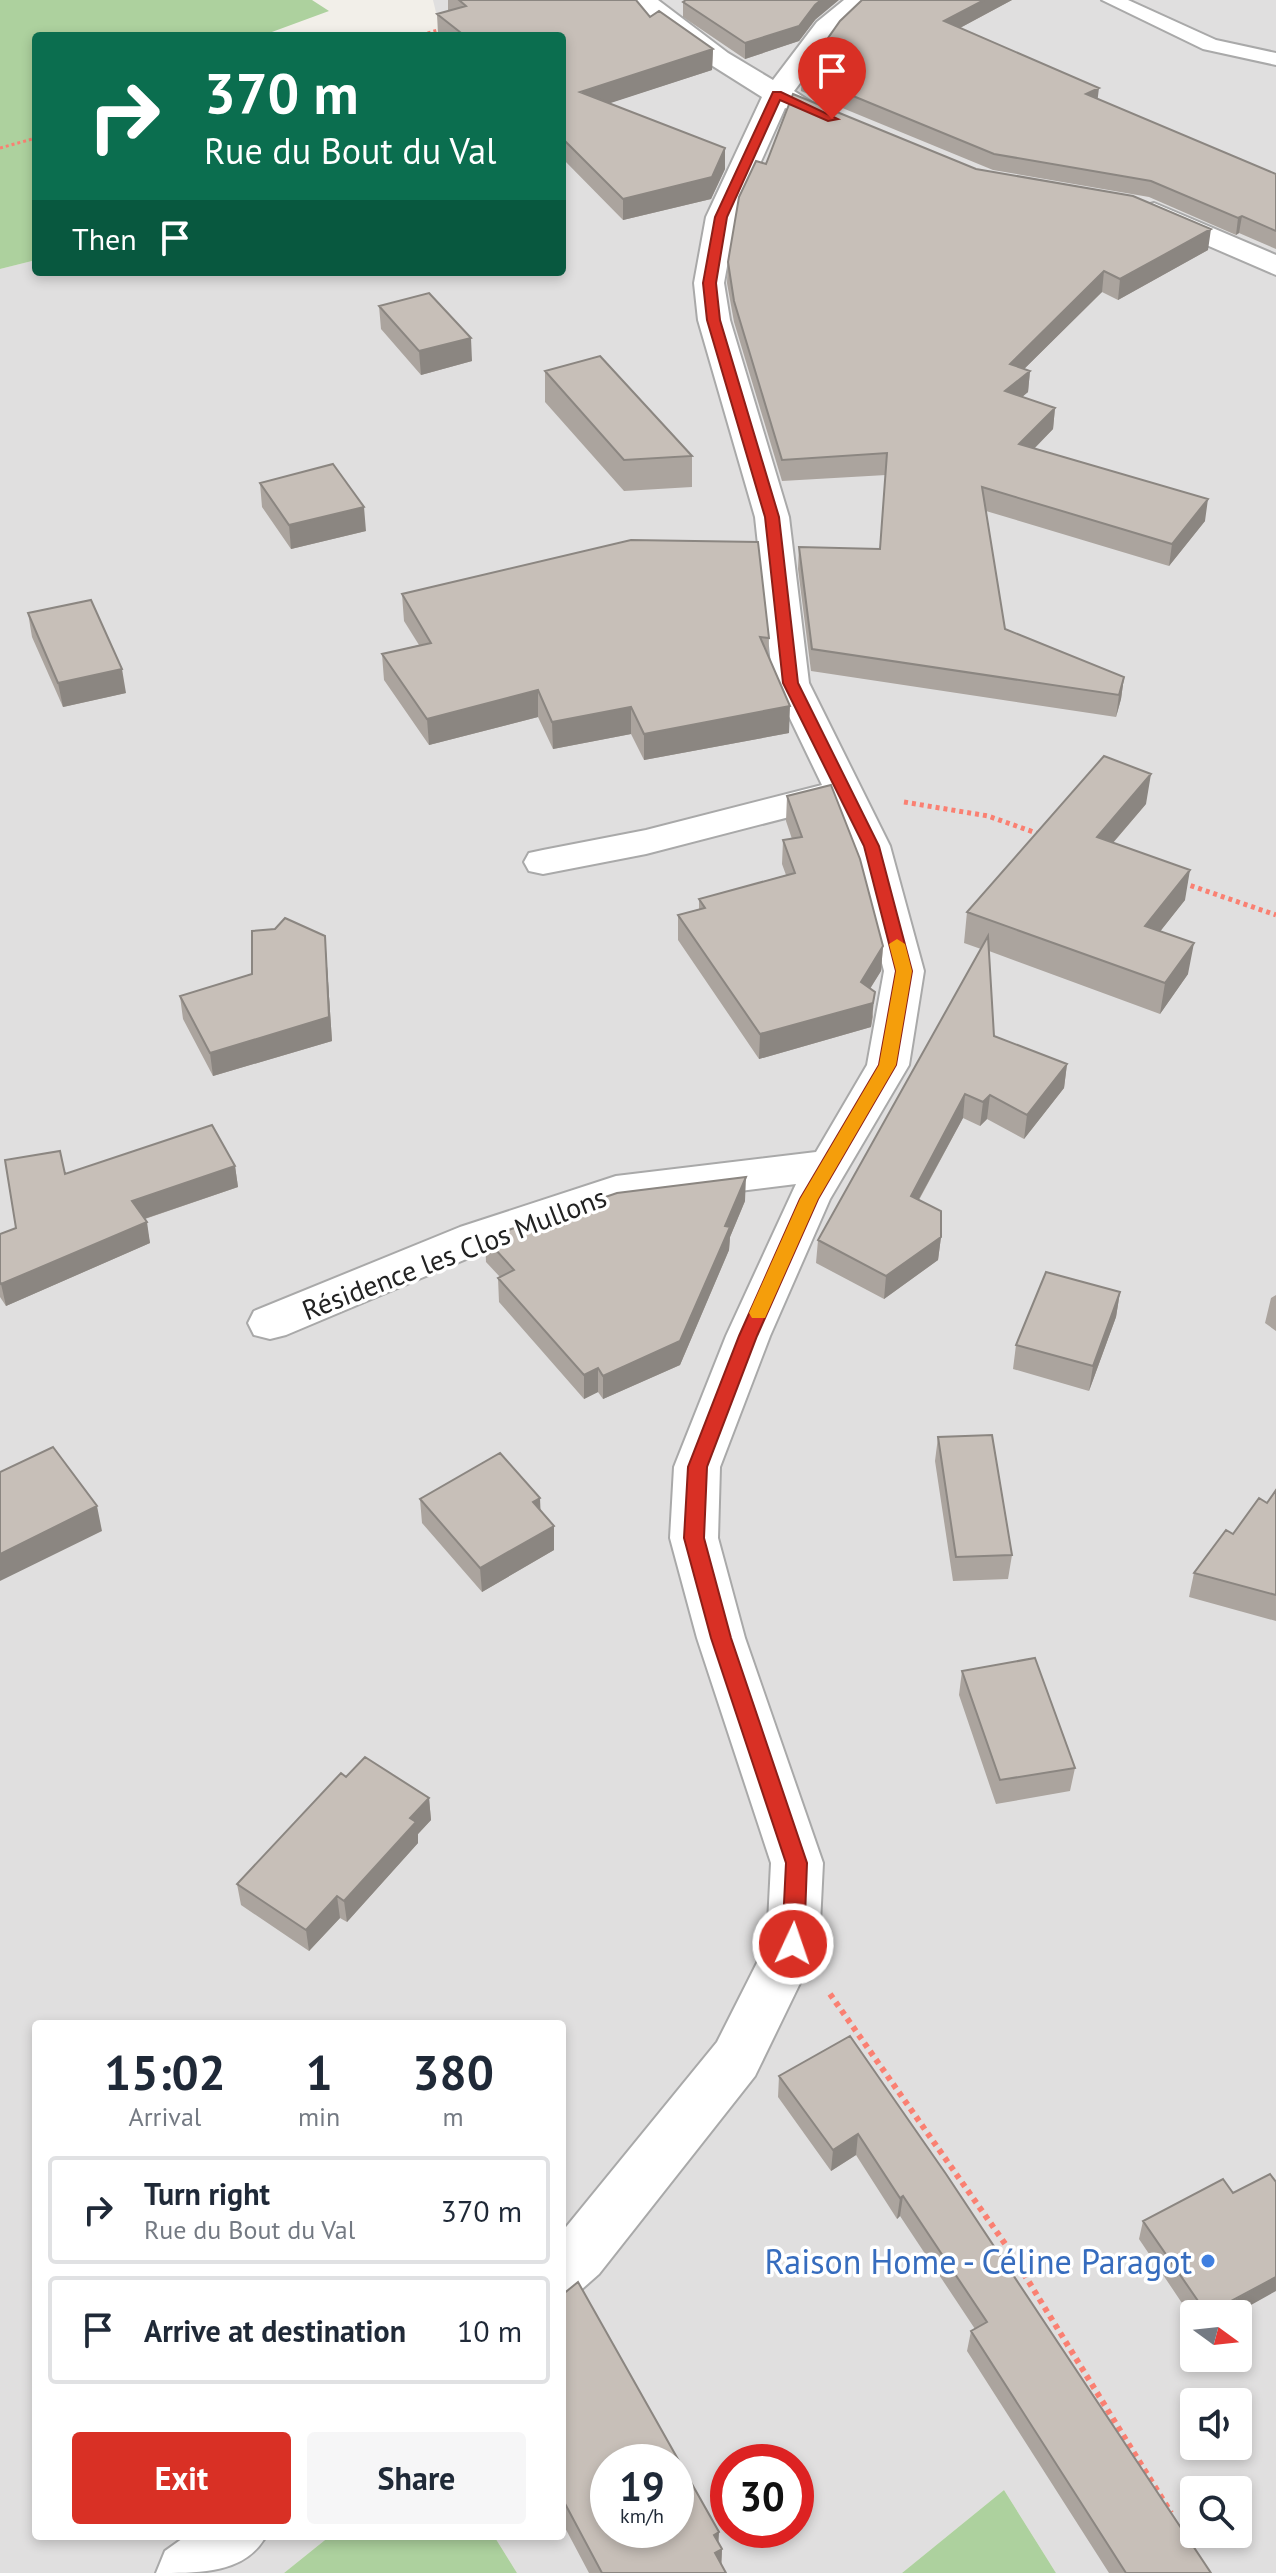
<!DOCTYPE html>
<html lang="en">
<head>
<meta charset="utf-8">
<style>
  :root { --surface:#fff; --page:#f6f6f7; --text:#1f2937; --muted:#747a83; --line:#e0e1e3; --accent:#d93025 }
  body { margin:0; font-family:"PT Sans",sans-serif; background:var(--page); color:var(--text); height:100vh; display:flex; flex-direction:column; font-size:30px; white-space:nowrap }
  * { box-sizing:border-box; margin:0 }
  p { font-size:26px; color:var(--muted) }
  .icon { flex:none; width:44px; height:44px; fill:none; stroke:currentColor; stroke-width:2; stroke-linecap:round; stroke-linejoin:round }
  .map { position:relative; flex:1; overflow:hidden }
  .details { position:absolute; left:32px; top:2020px; width:534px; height:520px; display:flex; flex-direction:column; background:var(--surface); border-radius:8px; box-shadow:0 4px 12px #0003 }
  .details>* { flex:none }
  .hud { position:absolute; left:32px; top:32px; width:534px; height:244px; border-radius:8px; box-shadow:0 4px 12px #0003; background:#0b6e4f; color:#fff; overflow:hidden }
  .needle { width:52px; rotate:105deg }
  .controls { position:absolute; left:1180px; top:2300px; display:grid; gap:16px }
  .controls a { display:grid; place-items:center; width:72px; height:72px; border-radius:8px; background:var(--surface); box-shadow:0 4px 12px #0003; font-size:40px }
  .speed { position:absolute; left:590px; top:2444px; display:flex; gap:16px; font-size:40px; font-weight:700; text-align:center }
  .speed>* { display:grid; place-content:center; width:104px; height:104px; border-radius:50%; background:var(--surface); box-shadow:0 4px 12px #0003; line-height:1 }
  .speed small { font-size:20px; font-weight:400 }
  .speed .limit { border:12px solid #d22; background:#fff; color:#111 }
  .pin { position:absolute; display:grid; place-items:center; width:68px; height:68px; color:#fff; margin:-82px -34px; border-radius:50% 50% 50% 0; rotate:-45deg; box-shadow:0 0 8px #0007 }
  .pin .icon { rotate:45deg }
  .me { position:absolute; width:88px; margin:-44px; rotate:3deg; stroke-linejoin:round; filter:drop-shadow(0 0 6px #0008) }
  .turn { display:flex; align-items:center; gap:28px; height:168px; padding:0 40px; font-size:36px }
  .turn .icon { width:104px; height:104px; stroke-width:2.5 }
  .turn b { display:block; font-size:56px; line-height:68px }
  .then { display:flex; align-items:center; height:76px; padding:0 40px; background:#0003; gap:16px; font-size:30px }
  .eta { display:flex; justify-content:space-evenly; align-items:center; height:136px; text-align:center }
  .eta b { font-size:48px; font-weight:600; line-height:56px }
  .cta { display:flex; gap:16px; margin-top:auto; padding:16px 40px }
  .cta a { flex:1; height:92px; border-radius:8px; background:var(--accent); color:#fff; font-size:32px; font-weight:600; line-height:92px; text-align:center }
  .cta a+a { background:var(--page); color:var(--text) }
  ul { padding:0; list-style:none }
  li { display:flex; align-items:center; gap:24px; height:108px; margin:0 16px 12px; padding:0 24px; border:4px solid var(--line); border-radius:8px }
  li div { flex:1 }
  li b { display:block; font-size:30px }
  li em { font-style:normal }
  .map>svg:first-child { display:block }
  .residential { fill:#e0dfdf; fill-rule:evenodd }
  .forest { fill:#add19e }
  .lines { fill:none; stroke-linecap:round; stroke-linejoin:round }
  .service-casing { stroke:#a9a9a9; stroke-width:4 }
  .minor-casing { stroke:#a9a9a9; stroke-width:4 }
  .path-far2 { stroke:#fa8072; stroke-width:3; stroke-dasharray:3 3; stroke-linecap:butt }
  .path-far1 { stroke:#fa8072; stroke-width:5; stroke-dasharray:4 4; stroke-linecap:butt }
  .path { stroke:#fa8072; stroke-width:6; stroke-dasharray:5 5; stroke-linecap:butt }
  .service { fill:#fff; fill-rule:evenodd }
  .minor { fill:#fff; fill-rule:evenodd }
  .wall { fill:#aba49e }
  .shaded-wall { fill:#8b8681 }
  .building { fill:#c7bfb8; stroke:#8b8681; stroke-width:2; fill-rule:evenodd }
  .route { fill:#d93025; stroke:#8d1f18; stroke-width:2 }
  .slow { fill:#f59e0b }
  .shop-dot { fill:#3f7fe0; stroke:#fff; stroke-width:3 }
  .labels { text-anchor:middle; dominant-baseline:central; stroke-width:7; stroke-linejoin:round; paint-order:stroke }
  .street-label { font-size:28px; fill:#222; stroke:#fff }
  .near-shop-label { font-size:34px; fill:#366cbe; stroke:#fff; text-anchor:end }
</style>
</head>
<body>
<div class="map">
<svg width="1276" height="2573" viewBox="0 0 1276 2573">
  <rect width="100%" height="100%" fill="#f2efe9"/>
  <path class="residential" d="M433 0H1276V2573H1056L1004 2490 902 2573H517L494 2536H562V2024H36V2536H330L284 2573H0V269L36 260V272H562V36H432L441 33ZM1194 2314H1238V2358H1194ZM1194 2402H1238V2446H1194ZM608 2462H676V2530H608ZM728 2462H796V2530H728ZM1194 2490H1238V2534H1194Z"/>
  <path class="forest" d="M0 0H312L329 11 261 36H36V260L0 269Z
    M1004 2490 1056 2573H902Z
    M330 2536H494L517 2573H284Z"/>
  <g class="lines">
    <g class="service-casing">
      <path id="service" d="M1102 0H1128L1216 40 1276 53V65L1203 49Z"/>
    </g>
    <g class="minor-casing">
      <path id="minor" d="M628 0H658L728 53 773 80 817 22 844 0H873L837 34 794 91 817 106 813 112 803 114 785 108 736 217 724 283 730 320 789 517 809 683 890 846 924 971 909 1065 830 1199 770 1336 720 1467 718 1538 745 1638 823 1863 819 1944 755 2076 599 2274 582 2289 562 2297V2232L717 2042 767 1943 771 1863 697 1638 670 1538 674 1467 726 1336 796 1184 619 1206 490 1249 286 1335 270 1339 254 1335 248 1323 254 1311 460 1227 616 1176 816 1152 867 1065 884 971 852 846 832 806 646 854 543 874 529 871 524 862 529 853 543 850 646 830 822 785 773 683 755 517 698 320 694 283 706 217 762 97 689 51Z
        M1154 203 1276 255V275L1144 218 1139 212 1144 206Z
        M186 2536H266C245 2573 204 2573 156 2573L165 2551Z"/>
    </g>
    <path class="path-far2" d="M416 36 442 29
      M0 148 36 138"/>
    <path class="path-far1" d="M904 802 988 816 1042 835
      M1183 883 1276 915"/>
    <path class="path" d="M830 1994 1008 2248 1171 2513"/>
    <use href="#service" class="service"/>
    <use href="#minor" class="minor"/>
  </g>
  <path class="wall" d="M448 0H636L650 17 713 49 712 70 609 103 725 169 711 199 623 220 562 158V36H440L438 34 437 14 448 11Z
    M862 0H1012L960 28 1097 99 1276 174V249L1239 233 1236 235 1149 197 993 170 801 91 802 75Z
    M683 2 815 20 799 41 745 59 683 17Z
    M766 164 976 169 1208 250 1118 300 1102 292 1024 369 1030 371 1028 392 1022 397 1055 408 1053 429 1034 449 1205 521 1169 566 986 511 1005 629 1124 677 1121 699 1116 717 811 671 798 569 799 547 880 549 886 475 782 481 734 322 727 283 728 262Z
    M379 306 472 361 421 375 381 329Z
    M545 371 692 456V487L624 491 545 402Z
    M260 483 366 531 291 549 262 507Z
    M402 594 769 638 768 656 789 733 644 760 631 734 553 749 538 717 429 745 384 680 382 654 419 645 404 621Z
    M28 613 126 693 63 707 32 637Z
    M787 796 883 946 881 971 870 989 873 1017 871 1027 759 1059 678 940V915L699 909V899L786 875 782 864 783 840 792 839 786 821Z
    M1146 804 1113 843 1185 900 1160 931 1188 974 1160 1014 989 951 994 1036 1067 1064 1064 1088 1024 1139 987 1119 980 1126 963 1118 919 1200 941 1237 938 1260 884 1299 816 1263 818 1240 981 949 964 943 967 912Z
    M325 936 332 1041 213 1076 183 1019 180 996 252 974Z
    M235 1166 238 1187 145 1219 150 1243 6 1306 0 1297V1234L16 1228 65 1174Z
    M745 1201 730 1237 729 1250 680 1365 603 1399 598 1392 584 1399 499 1302 498 1278 500 1277 486 1262 485 1238Z
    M1120 1292 1116 1317 1089 1391 1013 1369 1016 1345Z
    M1276 1295V1331L1265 1323 1271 1298Z
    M938 1437 1012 1555 1008 1579 953 1581 935 1461Z
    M1276 1490V1621L1189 1597 1194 1573 1267 1503Z
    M420 1499 540 1511 554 1550 482 1592 422 1523Z
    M962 1671 1075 1768 1070 1791 996 1804 959 1695Z
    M346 1777 429 1798 431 1820 418 1834V1843L347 1922 340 1918 309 1951 241 1905 237 1884Z
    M850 2036 1211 2573H1109L967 2351 971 2331 975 2329 900 2216 897 2219 856 2155 831 2171 778 2097 779 2076Z
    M1143 2221 1235 2314H1194V2321L1139 2239Z
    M562 2295 722 2549 721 2565 726 2573H589L562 2522Z"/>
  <path class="shaded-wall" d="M821 0H839L815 20 799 41 745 59V43L815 5Z
    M984 0H1012L943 37 944 21Z
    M713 49 712 70 580 113V92Z
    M1099 88 1097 104 1086 94Z
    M725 148V169L711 199 623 220V199Z
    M1242 216 1239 233 1236 235 1238 218Z
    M1211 229 1208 250 1118 300 1120 279Z
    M1104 271 1102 292 1008 385 1010 364Z
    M471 338 472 361 421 375 419 351Z
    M1030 371 1028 392 1003 413 1005 391Z
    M1055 408 1053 429 1017 466 1019 444Z
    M1208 499 1205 521 1169 566 1172 544Z
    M364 507 366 531 291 549 289 525Z
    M122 669 126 693 63 707 58 683Z
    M1124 677 1121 699 1116 717 1119 695Z
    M538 690V717L429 745 427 719Z
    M790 706 789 733 644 760V734Z
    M631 707V734L553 749 552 722Z
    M1151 774 1146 804 1092 867 1097 837Z
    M1190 870 1185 900 1140 957 1145 926Z
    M325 936 332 1041 213 1076 210 1053Z
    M1194 943 1188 974 1160 1014 1165 983Z
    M883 946 881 971 859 1006 875 992 871 1027 759 1059 760 1034 861 982Z
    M1067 1064 1064 1088 1024 1139 1027 1115Z
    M965 1094 963 1118 908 1219 911 1196Z
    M990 1095 987 1119 980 1126 983 1102Z
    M235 1166 238 1187 135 1222 132 1201Z
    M746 1177 745 1201 730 1237 729 1250 680 1365 603 1399V1376L725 1226Z
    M147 1222 150 1243 6 1306 1 1284Z
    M941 1237 938 1260 884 1299 886 1276Z
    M1120 1292 1116 1317 1089 1391 1093 1366Z
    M598 1368V1392L584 1399V1375Z
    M540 1498 541 1522 533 1502Z
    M97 1506 102 1531 0 1581V1554Z
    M554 1526V1550L482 1592 480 1568Z
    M429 1798 431 1820 418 1834V1843L347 1922 344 1901 410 1818Z
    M337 1896 340 1918 309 1951 306 1930Z
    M858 2134 856 2155 831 2171 833 2150Z
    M903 2196 900 2216 897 2219 900 2198Z
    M1276 2277V2291L1235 2314H1209Z
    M719 2532 718 2552 722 2549 721 2573H714V2535Z"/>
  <path class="building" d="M459 0H636L650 17 659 11 713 49 580 92 725 148 712 177 623 199 562 138V36H465L437 14 466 6Z
    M686 0H821L815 5 799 26 745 43 683 2Z
    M862 0H984L944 21 1099 88 1086 94 1276 174V231L1242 216 1238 218 1151 181 994 154 802 75 840 21Z
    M793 94 976 169 1133 196 1211 229 1120 279 1104 271 1010 364 1030 371 1005 391 1055 408 1019 444 1208 499 1172 544 982 487 1005 629 1124 677 1119 695 812 649 799 547 880 549 887 453 782 460 734 301 728 262 739 197 756 161 766 164Z
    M429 293 471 338 419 351 379 306Z
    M600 356 692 456 624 460 545 371Z
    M333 464 364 507 289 525 260 483Z
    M631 540 758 542 769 638 760 637 790 706 644 734 631 707 552 722 538 690 427 719 382 654 431 643 402 594Z
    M91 600 122 669 58 683 28 613Z
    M1104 756 1151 774 1097 837 1190 870 1145 926 1194 943 1165 983 967 912Z
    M831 785 860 859 883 946 861 982 875 992 873 1003 760 1034 678 915 705 908 699 899 795 873 783 840 802 837 787 796Z
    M285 918 325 936 329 1017 210 1053 180 996 252 974V931L275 929Z
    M988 936 994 1036 1067 1064 1027 1115 990 1095 983 1102 965 1094 911 1196 941 1211V1237L886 1276 818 1240Z
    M212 1125 235 1166 132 1201 147 1222 1 1284 0 1282V1234L16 1228 5 1160 60 1151 65 1174Z
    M746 1177 725 1226 730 1227 680 1341 603 1376 598 1368 584 1375 498 1278 514 1270 485 1238 617 1193Z
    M1046 1272 1120 1292 1093 1366 1016 1345Z
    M992 1435 1012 1555 956 1557 938 1437Z
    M53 1447 97 1506 0 1554V1472Z
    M500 1453 540 1498 533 1502 554 1526 480 1568 420 1499Z
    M1276 1490V1595L1194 1573 1226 1530 1233 1534 1259 1498 1267 1503Z
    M1035 1658 1075 1768 1000 1780 962 1671Z
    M365 1757 429 1798 410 1818 416 1822 344 1901 337 1896 306 1930 237 1884 341 1773 346 1777Z
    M850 2036 946 2174 1211 2573H1126L971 2331 987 2322 903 2196 900 2198 858 2134 833 2150 779 2076Z
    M1270 2174 1276 2182V2277L1207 2314 1143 2221 1223 2179 1233 2193Z
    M578 2282 719 2532 714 2535 722 2549 715 2553 726 2573H602L562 2498V2295ZM608 2462H676V2530H608Z"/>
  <path class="route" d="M773 92H781L838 119 828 121 780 100 727 217 716 283 720 320 779 517 798 683 879 846 912 971 896 1065 818 1199 757 1336 707 1467 704 1538 731 1638 807 1863 804 1944 800 1951 793 1953 785 1951 782 1944 786 1863 711 1638 684 1538 688 1467 739 1336 800 1199 879 1065 896 971 864 846 783 683 765 517 707 320 703 283 715 217Z"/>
  <path class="slow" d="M897 939 905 944 912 971 896 1065 818 1199 765 1318H752L749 1313 800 1199 879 1065 896 971 889 944Z"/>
  <circle class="shop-dot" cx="1208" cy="2261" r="8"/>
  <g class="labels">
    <g class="street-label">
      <text transform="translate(454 1253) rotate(-21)">Résidence les Clos Mullons</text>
    </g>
    <g class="near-shop-label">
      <text x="1192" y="2261">Raison Home - Céline Paragot</text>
    </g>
  </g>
</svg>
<div class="controls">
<a><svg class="needle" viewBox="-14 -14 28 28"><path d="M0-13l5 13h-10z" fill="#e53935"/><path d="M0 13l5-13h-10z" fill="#747a83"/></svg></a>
<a><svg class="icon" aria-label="sound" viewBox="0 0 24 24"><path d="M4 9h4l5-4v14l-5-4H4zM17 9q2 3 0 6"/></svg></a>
<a><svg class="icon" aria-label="search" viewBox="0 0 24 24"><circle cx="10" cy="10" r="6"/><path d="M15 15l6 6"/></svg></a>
</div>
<div class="speed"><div>19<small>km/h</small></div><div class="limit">30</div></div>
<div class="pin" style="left:832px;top:119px;background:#d93025"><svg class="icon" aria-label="arrive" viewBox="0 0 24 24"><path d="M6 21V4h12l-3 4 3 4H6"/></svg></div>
<svg class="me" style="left:793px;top:1944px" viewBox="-20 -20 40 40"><circle r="17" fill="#d93025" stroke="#fff" stroke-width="3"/><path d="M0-11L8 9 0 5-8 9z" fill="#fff"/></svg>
<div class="hud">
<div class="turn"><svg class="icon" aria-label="right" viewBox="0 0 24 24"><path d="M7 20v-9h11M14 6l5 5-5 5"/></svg><div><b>370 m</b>Rue du Bout du Val</div></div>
<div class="then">Then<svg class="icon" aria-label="arrive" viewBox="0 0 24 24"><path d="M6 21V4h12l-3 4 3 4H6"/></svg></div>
</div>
<section class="details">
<div class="eta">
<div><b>15:02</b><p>Arrival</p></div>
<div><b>1</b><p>min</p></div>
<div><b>380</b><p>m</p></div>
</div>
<ul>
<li><svg class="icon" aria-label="right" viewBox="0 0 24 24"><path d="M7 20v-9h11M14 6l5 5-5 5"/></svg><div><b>Turn right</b><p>Rue du Bout du Val</p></div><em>370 m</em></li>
<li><svg class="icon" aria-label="arrive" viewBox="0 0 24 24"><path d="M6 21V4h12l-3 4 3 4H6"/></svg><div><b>Arrive at destination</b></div><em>10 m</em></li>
</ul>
<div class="cta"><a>Exit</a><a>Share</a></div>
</section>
</div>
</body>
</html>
